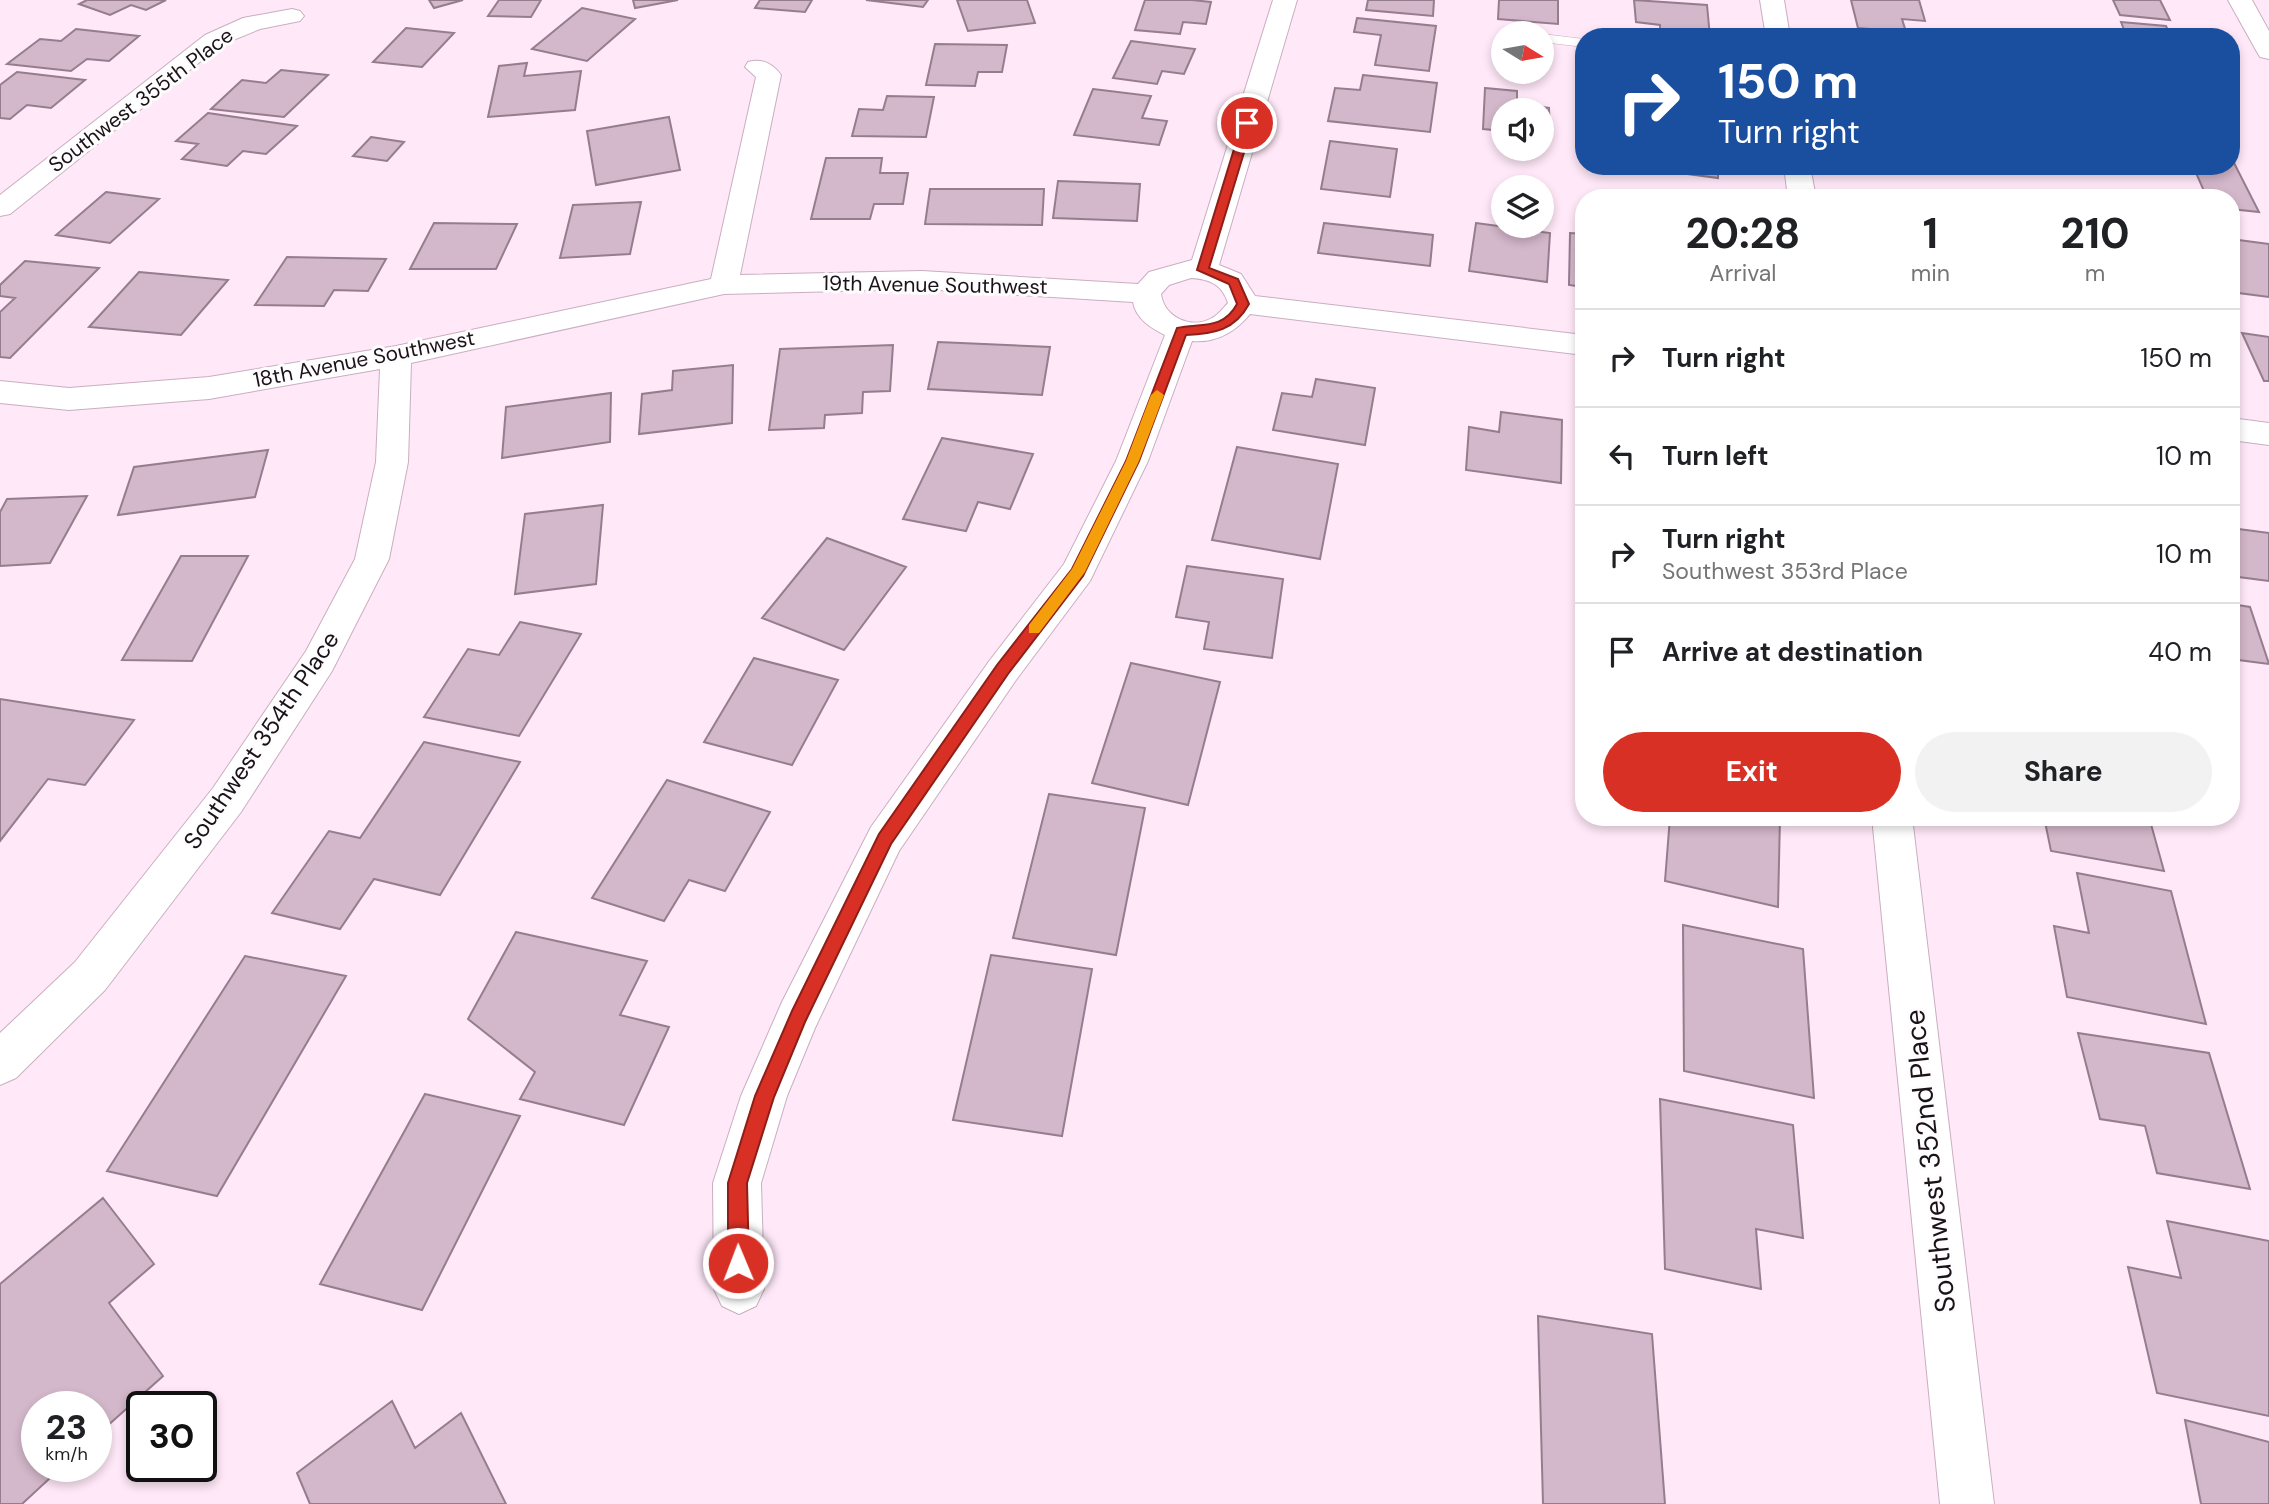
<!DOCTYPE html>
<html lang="en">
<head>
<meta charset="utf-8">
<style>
  :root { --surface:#fff; --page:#f2f2f2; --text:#202124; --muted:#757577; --line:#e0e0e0; --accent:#d93025 }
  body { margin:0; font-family:"DM Sans",sans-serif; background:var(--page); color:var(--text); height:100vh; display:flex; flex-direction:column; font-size:26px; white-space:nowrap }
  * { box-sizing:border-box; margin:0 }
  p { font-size:23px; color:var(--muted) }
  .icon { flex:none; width:38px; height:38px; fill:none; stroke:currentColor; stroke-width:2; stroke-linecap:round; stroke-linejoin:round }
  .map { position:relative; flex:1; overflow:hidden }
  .sheet { position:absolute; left:1575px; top:189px; width:665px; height:637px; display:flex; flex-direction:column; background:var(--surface); border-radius:28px; box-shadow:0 4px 10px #0003 }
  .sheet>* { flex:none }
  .hud { position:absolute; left:1575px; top:28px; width:665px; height:147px; border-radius:28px; box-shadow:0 4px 10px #0003; background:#1a4fa0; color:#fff; overflow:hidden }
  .needle { width:46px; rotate:101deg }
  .fabs { position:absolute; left:1491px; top:21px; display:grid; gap:14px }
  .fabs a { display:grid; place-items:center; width:63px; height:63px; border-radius:50%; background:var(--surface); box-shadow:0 4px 10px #0003; font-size:35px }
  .speed { position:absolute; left:21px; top:1391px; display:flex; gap:14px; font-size:35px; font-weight:700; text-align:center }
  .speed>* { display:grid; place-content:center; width:91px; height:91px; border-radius:50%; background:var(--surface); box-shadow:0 4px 10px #0003; line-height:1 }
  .speed small { font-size:18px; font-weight:400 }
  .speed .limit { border:4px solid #111; border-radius:10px; background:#fff; color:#111 }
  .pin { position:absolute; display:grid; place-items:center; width:60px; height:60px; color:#fff; margin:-30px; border:4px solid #fff; border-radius:50%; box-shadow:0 2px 7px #0007 }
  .me { position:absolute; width:77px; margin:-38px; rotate:359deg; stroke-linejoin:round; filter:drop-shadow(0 0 5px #0008) }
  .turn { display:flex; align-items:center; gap:24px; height:147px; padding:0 28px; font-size:32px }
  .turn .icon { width:91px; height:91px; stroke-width:2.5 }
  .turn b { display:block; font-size:49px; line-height:60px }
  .eta { display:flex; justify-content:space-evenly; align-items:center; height:119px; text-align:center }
  .eta b { font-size:42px; font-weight:700; line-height:49px }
  .cta { display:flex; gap:14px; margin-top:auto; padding:14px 28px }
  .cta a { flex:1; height:80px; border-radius:42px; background:var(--accent); color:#fff; font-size:28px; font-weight:700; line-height:80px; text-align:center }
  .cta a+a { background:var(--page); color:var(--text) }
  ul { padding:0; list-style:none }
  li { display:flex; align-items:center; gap:21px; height:98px; padding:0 28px; border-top:2px solid var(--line) }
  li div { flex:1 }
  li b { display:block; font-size:26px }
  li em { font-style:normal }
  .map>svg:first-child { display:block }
  .building { fill:#d3b7ca; stroke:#967d8e; stroke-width:2 }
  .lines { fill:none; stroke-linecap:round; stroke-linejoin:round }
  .service-casing { stroke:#c9aec1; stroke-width:1 }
  .minor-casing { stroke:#c9aec1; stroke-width:2 }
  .service { fill:#fff; fill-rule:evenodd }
  .minor { fill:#fff; fill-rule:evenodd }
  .route { fill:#d93025; stroke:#8d1f18; stroke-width:2 }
  .slow { fill:#f59e0b }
  .labels { text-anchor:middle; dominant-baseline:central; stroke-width:6; stroke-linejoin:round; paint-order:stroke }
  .far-street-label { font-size:21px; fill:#1b1219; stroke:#fdfdfd }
  .street-label { font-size:24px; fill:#1b1219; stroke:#fdfdfd }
  .near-street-label { font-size:28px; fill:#1b1219; stroke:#fdfdfd }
</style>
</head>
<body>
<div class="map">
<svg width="2269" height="1504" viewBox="0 0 2269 1504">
  <rect width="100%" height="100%" fill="#ffe8f8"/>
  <path class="building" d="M87 0H166L146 10 131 5 110 15 79 4Z
    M429 0H463L434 8Z
    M499 0H541L531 17 488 16Z
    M633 0H678L635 8Z
    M760 0H812L805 12 755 8Z
    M866 0H928L923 7Z
    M957 0H1027L1035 23 968 31Z
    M1145 0H1192L1211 2 1206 24 1183 22 1180 34 1135 30Z
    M1368 0H1434L1433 16 1366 10Z
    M1499 0H1558V24L1498 19Z
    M1634 0 1707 5 1710 37H1660V25L1636 22Z
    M1851 0H1919L1925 21 1902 19 1906 32 1858 28Z
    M2113 0H2160L2170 20 2120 15Z
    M582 8 635 19 587 61 532 49Z
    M1357 18 1436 26 1429 71 1375 65 1381 35 1354 32Z
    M2121 22 2166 26 2171 37H2127Z
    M406 28 454 33 422 67 373 62Z
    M76 29 139 36 109 61 87 59 71 71 7 64 40 39 61 41Z
    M1131 41 1195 49 1184 74 1162 71 1157 84 1113 78Z
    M935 44 1007 45 1002 72H978L975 86 926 85Z
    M527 63 524 76 581 71 575 110 488 117 499 66Z
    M281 70 328 75 284 117 211 109 242 80 266 83Z
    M17 72 85 80 51 108 27 105 10 119 0 118V85Z
    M1363 75 1437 83 1430 132 1328 121 1335 88 1360 90Z
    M1485 88 1517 91V104L1549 108 1550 136 1542 135V110H1503V131L1483 129Z
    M1093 89 1151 96 1142 118 1167 121 1159 145 1074 135Z
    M887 96 934 97 926 137 852 136 859 109 883 110Z
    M208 113 297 126 266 154 243 151 227 166 182 159 198 144 176 141Z
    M669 117 680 170 596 185 587 131Z
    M371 137 404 142 387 161 353 156Z
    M1330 141 1397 149 1390 197 1321 189Z
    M2231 157 2259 212 2231 209V198H2207L2193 166H2231Z
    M826 158H882L880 173H908L903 204H874L870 219H811Z
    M1658 166H1718V178L1658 170Z
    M1058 181 1140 184 1137 221 1053 218Z
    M930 189H1044L1042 225 925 224Z
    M106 192 159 199 110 243 56 235Z
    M641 202 630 254 560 258 573 205Z
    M434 223 517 224 496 269H410Z
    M1324 223 1433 235 1430 266 1318 253Z
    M1476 223 1550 233 1547 282 1469 271Z
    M1570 233 1584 234V287L1569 285Z
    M2231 239 2269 244V297L2231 292Z
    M287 257 386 259 368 291 334 290 324 306 255 305Z
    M25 261 99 268 10 358 0 357V312L15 298 0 296V285Z
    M139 272 228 280 181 335 89 327Z
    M2242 333 2269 337V381H2264Z
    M938 342 1050 347 1042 395 928 389Z
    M893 345 890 391 863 392 862 413 825 415 824 428 769 430 780 349Z
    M733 365 732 423 639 434 642 394 672 390 673 371Z
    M1316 379 1375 388 1365 445 1273 430 1282 393 1312 397Z
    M611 393 610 442 502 458 506 407Z
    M1501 412 1562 420 1561 483 1466 470 1469 427 1499 432Z
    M942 438 1033 454 1010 509 978 502 966 531 903 519Z
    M1237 447 1338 464 1320 559 1212 540Z
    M268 450 255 497 118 515 134 467Z
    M87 496 50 563 0 566V512L7 499Z
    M603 505 596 584 515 594 525 514Z
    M2231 528 2269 533V581L2231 576Z
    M827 538 906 567 844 650 762 618Z
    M181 556H248L192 661 122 660Z
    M1187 566 1283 579 1272 658 1204 649 1209 622 1176 617Z
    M2231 604 2250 607 2269 664 2231 659Z
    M520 622 581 634 519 736 424 717 468 649 499 655Z
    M754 658 838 680 792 765 704 742Z
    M1131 663 1220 682 1188 805 1092 783Z
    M0 699 134 720 85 785 48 779 0 841Z
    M424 742 520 762 440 895 374 879 340 929 272 913 329 831 360 838Z
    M667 780 770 812 725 891 689 880 664 921 592 898Z
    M1049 794 1145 808 1116 955 1013 938Z
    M1670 817H1780L1778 907 1665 881Z
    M2044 817H2149L2164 871 2051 851Z
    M2077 873 2171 891 2206 1024 2067 997 2054 926 2089 933Z
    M1683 925 1803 949 1814 1098 1684 1071Z
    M516 932 647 961 620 1015 669 1027 624 1125 520 1099 535 1072 468 1019Z
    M991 955 1092 969 1062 1136 953 1120Z
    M245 956 346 976 217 1196 107 1171Z
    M2078 1033 2209 1053 2250 1189 2157 1173 2145 1126 2100 1119Z
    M425 1094 520 1116 422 1310 320 1284Z
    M1660 1099 1793 1125 1803 1238 1756 1229 1761 1289 1665 1269Z
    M103 1198 154 1264 109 1303 163 1376 96 1436V1407H37V1466H63L22 1504H0V1284Z
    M2167 1221 2269 1241V1416L2157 1393 2128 1267 2181 1278Z
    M1538 1316 1652 1334 1665 1504H1543Z
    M392 1401 415 1448 461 1413 506 1504H310L297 1473Z
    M2185 1420 2269 1442V1504H2201Z"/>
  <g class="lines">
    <g class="service-casing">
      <path id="service" d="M1542 34 1584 39V47L1542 42Z"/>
    </g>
    <g class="minor-casing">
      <path id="minor" d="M1273 0H1297L1219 265 1241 274 1255 296 1584 335V355L1250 314C1235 332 1217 343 1192 341L1148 461 1090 581 1016 680 899 851 815 1028 787 1096 761 1183 764 1289 756 1306 739 1314 722 1306 714 1289 713 1183 741 1096 782 1002 871 827 990 660 1064 564 1116 461 1165 335C1151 328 1136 319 1133 302L922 289 724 294 411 363 408 462 389 559 332 671 241 812 105 990 16 1078 0 1085V1033L75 962 213 788 306 651 355 559 376 462 380 369 209 399 69 410 0 403V381L69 388 209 377 396 346 711 279 756 77 745 67 748 62C762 58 773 64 781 75L740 275 922 271 1138 284 1149 272 1192 260ZM1191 278C1209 279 1222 284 1228 303 1223 308 1218 315 1212 318 1191 330 1164 317 1161 294L1169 285Z
        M1760 0H1784L1790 37H1766Z
        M2228 0H2252L2269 31V59L2260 57 2257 52Z
        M292 9 300 11 304 16 300 21 260 29 221 45 10 214 0 216V195L205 35 243 18Z
        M1784 166H1810L1816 198H1788Z
        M2231 418 2269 423V445L2231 440Z
        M1872 817H1912L1994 1504H1940Z"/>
    </g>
    <use href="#service" class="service"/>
    <use href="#minor" class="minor"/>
  </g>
  <path class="route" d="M1247 119 1253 123 1209 268 1238 279 1249 304C1235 330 1214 334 1186 335L1139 461 1083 576 1008 674 891 844 805 1022 774 1097 747 1183 749 1263 746 1270 738 1273 731 1270 728 1263V1183L755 1096 792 1011 879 834 997 665 1072 569 1126 461 1177 328C1201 323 1223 330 1237 304L1229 284 1197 270 1242 123Z"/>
  <path class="slow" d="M1157 390 1164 395 1139 461 1085 572 1039 633H1029V625L1072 569 1126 461 1151 395Z"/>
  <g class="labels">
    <g class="far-street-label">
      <text transform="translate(141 100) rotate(-37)">Southwest 355th Place</text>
      <text transform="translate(935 285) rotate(1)">19th Avenue Southwest</text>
      <text transform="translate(364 359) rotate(-11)">18th Avenue Southwest</text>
    </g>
    <g class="street-label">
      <text transform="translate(261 740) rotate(-56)">Southwest 354th Place</text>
    </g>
    <g class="near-street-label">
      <text transform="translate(1930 1161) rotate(-96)">Southwest 352nd Place</text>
    </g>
  </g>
</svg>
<div class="fabs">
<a><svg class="needle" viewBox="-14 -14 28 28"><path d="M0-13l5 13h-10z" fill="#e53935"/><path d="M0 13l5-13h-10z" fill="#757577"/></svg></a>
<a><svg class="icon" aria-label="sound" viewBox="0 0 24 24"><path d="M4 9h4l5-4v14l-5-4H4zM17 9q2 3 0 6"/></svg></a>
<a><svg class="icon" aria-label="layers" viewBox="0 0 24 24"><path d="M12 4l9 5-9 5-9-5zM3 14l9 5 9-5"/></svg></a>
</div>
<div class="speed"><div>23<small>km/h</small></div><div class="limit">30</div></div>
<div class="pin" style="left:1247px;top:123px;background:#d93025"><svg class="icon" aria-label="arrive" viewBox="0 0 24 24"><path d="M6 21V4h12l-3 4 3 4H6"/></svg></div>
<svg class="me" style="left:738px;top:1263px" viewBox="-20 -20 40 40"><circle r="17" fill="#d93025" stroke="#fff" stroke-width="3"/><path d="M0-11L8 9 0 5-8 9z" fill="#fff"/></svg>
<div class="hud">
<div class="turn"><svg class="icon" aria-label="right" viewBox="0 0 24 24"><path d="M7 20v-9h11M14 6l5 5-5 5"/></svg><div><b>150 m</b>Turn right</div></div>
</div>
<section class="sheet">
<div class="eta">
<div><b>20:28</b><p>Arrival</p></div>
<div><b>1</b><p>min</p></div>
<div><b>210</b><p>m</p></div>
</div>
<ul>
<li><svg class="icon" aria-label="right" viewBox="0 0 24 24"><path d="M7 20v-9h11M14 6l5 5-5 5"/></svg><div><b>Turn right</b></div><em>150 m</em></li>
<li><svg class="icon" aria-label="left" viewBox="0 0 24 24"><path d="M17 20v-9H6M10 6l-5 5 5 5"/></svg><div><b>Turn left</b></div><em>10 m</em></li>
<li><svg class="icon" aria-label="right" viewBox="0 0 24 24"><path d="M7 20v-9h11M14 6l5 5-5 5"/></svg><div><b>Turn right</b><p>Southwest 353rd Place</p></div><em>10 m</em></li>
<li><svg class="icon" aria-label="arrive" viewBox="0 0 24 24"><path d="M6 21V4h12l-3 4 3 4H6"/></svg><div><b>Arrive at destination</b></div><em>40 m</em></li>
</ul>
<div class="cta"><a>Exit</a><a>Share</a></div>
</section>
</div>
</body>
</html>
